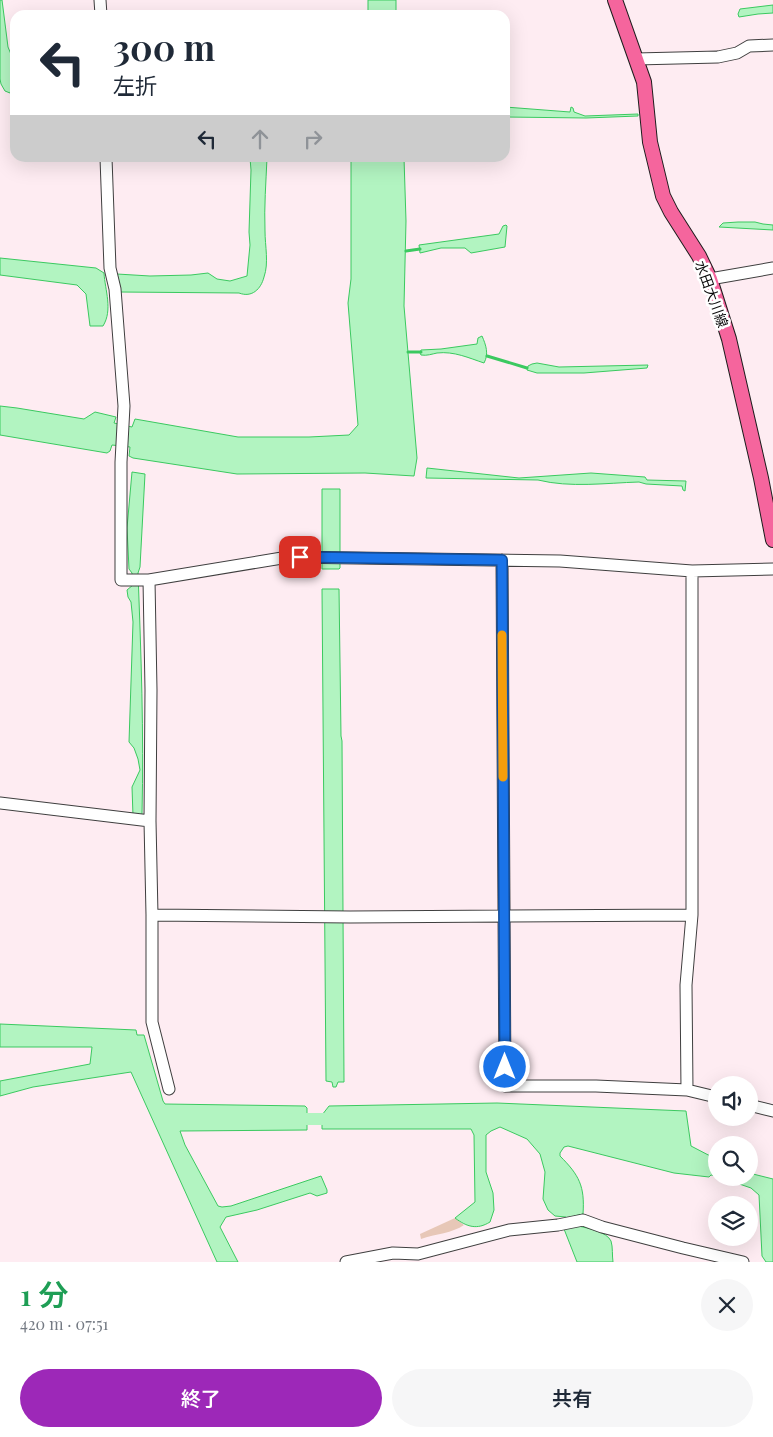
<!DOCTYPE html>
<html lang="ja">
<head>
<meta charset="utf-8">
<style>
  :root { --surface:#fff; --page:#f6f6f7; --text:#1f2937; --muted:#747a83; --accent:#9d28b8 }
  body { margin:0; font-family:"Playfair Display","Noto Sans JP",serif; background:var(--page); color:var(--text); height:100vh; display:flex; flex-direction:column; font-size:19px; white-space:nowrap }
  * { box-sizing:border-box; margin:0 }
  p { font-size:16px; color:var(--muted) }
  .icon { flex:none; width:28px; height:28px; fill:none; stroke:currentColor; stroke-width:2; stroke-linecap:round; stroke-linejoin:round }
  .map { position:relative; height:1262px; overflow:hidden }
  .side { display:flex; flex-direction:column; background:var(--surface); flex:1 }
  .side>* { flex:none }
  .top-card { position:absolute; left:10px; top:10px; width:500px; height:152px; border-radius:15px; box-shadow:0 5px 20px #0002; background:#fff; color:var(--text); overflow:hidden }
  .tools { position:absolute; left:708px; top:1076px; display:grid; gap:10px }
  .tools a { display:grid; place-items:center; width:50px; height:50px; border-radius:50%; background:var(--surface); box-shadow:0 5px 20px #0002; font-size:25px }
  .pin { position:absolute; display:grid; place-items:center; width:42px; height:42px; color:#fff; margin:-21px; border-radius:10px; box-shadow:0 2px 8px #0006 }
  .me { position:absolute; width:55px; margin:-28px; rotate:0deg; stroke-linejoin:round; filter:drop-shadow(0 0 4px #0008) }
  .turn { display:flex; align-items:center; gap:18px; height:105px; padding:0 20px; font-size:22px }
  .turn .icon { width:65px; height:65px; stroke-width:2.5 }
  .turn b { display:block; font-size:35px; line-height:42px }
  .lanes { display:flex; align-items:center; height:48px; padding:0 20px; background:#0003; justify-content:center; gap:25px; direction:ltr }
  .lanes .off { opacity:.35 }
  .round { display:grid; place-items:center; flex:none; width:52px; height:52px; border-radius:26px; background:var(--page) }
  .head { display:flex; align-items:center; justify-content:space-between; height:85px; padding:0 20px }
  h1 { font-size:30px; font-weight:600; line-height:38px; color:#1e9e55 }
  .primary-button { display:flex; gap:10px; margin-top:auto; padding:10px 20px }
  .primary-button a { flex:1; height:58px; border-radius:30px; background:var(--accent); color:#fff; font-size:20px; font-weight:600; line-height:58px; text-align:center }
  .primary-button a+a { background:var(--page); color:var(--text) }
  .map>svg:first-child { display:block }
  .green { fill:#e7c7b7 }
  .water { fill:#b2f4c1; stroke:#3bc960 }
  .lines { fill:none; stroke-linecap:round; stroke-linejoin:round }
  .stream { stroke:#3bc960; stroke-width:3 }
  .canal { stroke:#b2f4c1; stroke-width:12 }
  .minor-casing { stroke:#3f3f3f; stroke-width:13 }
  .major-casing { stroke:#1d1d1d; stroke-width:16 }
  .minor { stroke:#fff; stroke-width:11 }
  .major { stroke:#f5659d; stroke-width:14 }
  .route-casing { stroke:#114b97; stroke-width:12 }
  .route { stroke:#1a73e8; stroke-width:9 }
  .slow { stroke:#f59e0b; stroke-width:9 }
  .labels { text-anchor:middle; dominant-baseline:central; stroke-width:5; stroke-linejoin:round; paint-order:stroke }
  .street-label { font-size:14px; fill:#0c0c0c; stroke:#fff }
</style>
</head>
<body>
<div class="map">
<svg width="773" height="1262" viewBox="0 0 773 1262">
  <rect width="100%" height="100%" fill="#feecf2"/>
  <path class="green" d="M455 1218 464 1225C453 1233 435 1234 421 1239L420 1234Z"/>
  <path class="water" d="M0 0H2L8 47 15 64V76L10 93 5 91 1 84 0 79Z
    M368 0H396V15H368Z
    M773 5V13L758 14 739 17 738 14 740 9Z
    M505 107 570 112 571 107 573 108 574 112 585 116 638 114V116L586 118 505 117Z
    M250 158H267C266 182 264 207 265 231 265 246 269 263 264 277 261 289 252 298 239 293L120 292 117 274 150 276 191 275 208 273 217 279 230 281 247 276 250 245 249 232 251 170Z
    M351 158H404L406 221 404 306 417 458 414 476 365 473 237 474 133 458 129 456 130 447 112 445 110 451 107 453 0 435V406L17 408 84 419 95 412 116 417 114 423 132 427 135 419 238 437H309L349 435 358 425 348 303 351 279Z
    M738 222H755L763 224 773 225V230L719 227 723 223Z
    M506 225 507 226 505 247 471 253 465 248H441L420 253 419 245 499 234 503 226Z
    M0 258 96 268 104 273C105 290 113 310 103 326H90L86 294 77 285 0 275Z
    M482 336C486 345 489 354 484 363 469 358 454 351 437 353 432 354 427 356 421 355L420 353 421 350 441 349 477 344 478 338Z
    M537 363 559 367 648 365 647 368 584 373H537L527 370 528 366 532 364Z
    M427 468 519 478 591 473 645 477 647 480 686 481 685 491 683 490 682 486 646 484 639 482C606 483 570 488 538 480L426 478Z
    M132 472 145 474 140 567 138 573C141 653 144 733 142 814L139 818 133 816 132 787 140 770 138 759 134 748 129 742 133 622 131 602 128 597 127 590 133 585 132 573 129 569 127 528Z
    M322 489H340V568L339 569H322Z
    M322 589H339L341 736 342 741 344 1082H338L336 1087H333L332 1082 326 1081Z
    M0 1024 136 1030 137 1035H144L163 1101 165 1104 305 1106 307 1108V1130L180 1131 185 1145 218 1206 222 1207 231 1206 321 1176 327 1190V1193L317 1196 310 1193 257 1210 226 1217 220 1227 238 1262H217L131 1072 33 1087 0 1096V1081L90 1064 92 1047H0Z
    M497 1103 686 1111 691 1146 716 1159V1176L711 1175 709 1177 674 1173 568 1146 564 1147 560 1153V1156C579 1175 585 1186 583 1214L574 1216 578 1226C588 1228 607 1232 611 1241 613 1247 612 1256 613 1262H577L564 1229 570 1227 566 1217 555 1216 548 1210 543 1199 545 1172 540 1154 527 1139 500 1127 491 1131 486 1135V1172L493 1193 494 1210 490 1222C477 1230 467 1227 455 1218L475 1202 474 1135 471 1129H322V1115L329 1106Z
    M749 1173 773 1179V1262H766L762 1256 759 1195 751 1188 722 1178H749Z"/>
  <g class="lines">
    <path class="stream" d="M406 251 420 249
      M408 352H421
      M487 356 527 368"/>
    <path class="canal" d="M292 1119H339"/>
    <g class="minor-casing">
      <path id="minor" d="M100 0 101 15
        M636 59 718 57 737 53 749 46 773 45
        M106 158 110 268 115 289 124 406 121 462V580H149L288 557 560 561 692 571 773 569
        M710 279 773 268
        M502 560 505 1086H596L687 1090 716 1097
        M149 580 151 690 150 821 152 915V1022L169 1089
        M0 803 150 821
        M152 915 350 917 692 915
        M687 1090 686 985 692 915V571
        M749 1105 773 1111
        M346 1262 393 1253 418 1254 509 1230 558 1225 583 1220 602 1227 683 1248 743 1262"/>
    </g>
    <g class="major-casing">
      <path id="major" d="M615 0 644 82 650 142 663 196 671 212 699 256 710 279 729 339 761 478 773 540"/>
    </g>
    <use href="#minor" class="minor"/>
    <use href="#major" class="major"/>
  </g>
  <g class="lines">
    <g class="route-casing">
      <path id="route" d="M300 557 502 560 505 1067"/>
    </g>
    <use href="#route" class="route"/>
    <path class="slow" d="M502 635 503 777"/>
  </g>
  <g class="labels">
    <g class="street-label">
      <text transform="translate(712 294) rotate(70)">水田大川線</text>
    </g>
  </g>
</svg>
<div class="tools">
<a><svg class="icon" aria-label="sound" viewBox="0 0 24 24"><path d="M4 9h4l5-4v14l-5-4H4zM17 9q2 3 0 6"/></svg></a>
<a><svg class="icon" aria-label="search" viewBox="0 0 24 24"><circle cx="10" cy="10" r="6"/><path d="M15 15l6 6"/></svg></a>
<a><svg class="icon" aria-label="layers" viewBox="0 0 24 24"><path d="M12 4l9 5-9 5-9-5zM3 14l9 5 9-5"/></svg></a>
</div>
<div class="pin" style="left:300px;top:557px;background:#d93025"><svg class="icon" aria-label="arrive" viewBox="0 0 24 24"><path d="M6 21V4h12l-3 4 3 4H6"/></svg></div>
<svg class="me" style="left:505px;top:1067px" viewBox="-20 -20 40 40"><circle r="17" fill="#1a73e8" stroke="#fff" stroke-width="3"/><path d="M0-11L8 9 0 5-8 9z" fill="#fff"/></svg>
<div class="top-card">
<div class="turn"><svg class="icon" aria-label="left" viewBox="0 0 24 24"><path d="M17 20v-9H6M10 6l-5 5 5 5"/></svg><div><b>300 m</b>左折</div></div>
<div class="lanes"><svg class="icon" aria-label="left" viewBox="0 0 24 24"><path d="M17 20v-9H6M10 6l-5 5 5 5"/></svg><svg class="icon off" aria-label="ahead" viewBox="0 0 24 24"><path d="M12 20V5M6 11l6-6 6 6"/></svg><svg class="icon off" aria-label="right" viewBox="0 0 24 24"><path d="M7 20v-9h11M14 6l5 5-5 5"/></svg></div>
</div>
</div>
<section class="side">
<div class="head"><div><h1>1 分</h1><p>420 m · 07:51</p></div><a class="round"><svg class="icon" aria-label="close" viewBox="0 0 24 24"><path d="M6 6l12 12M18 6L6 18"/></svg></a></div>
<div class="primary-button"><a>終了</a><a>共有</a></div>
</section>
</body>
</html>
